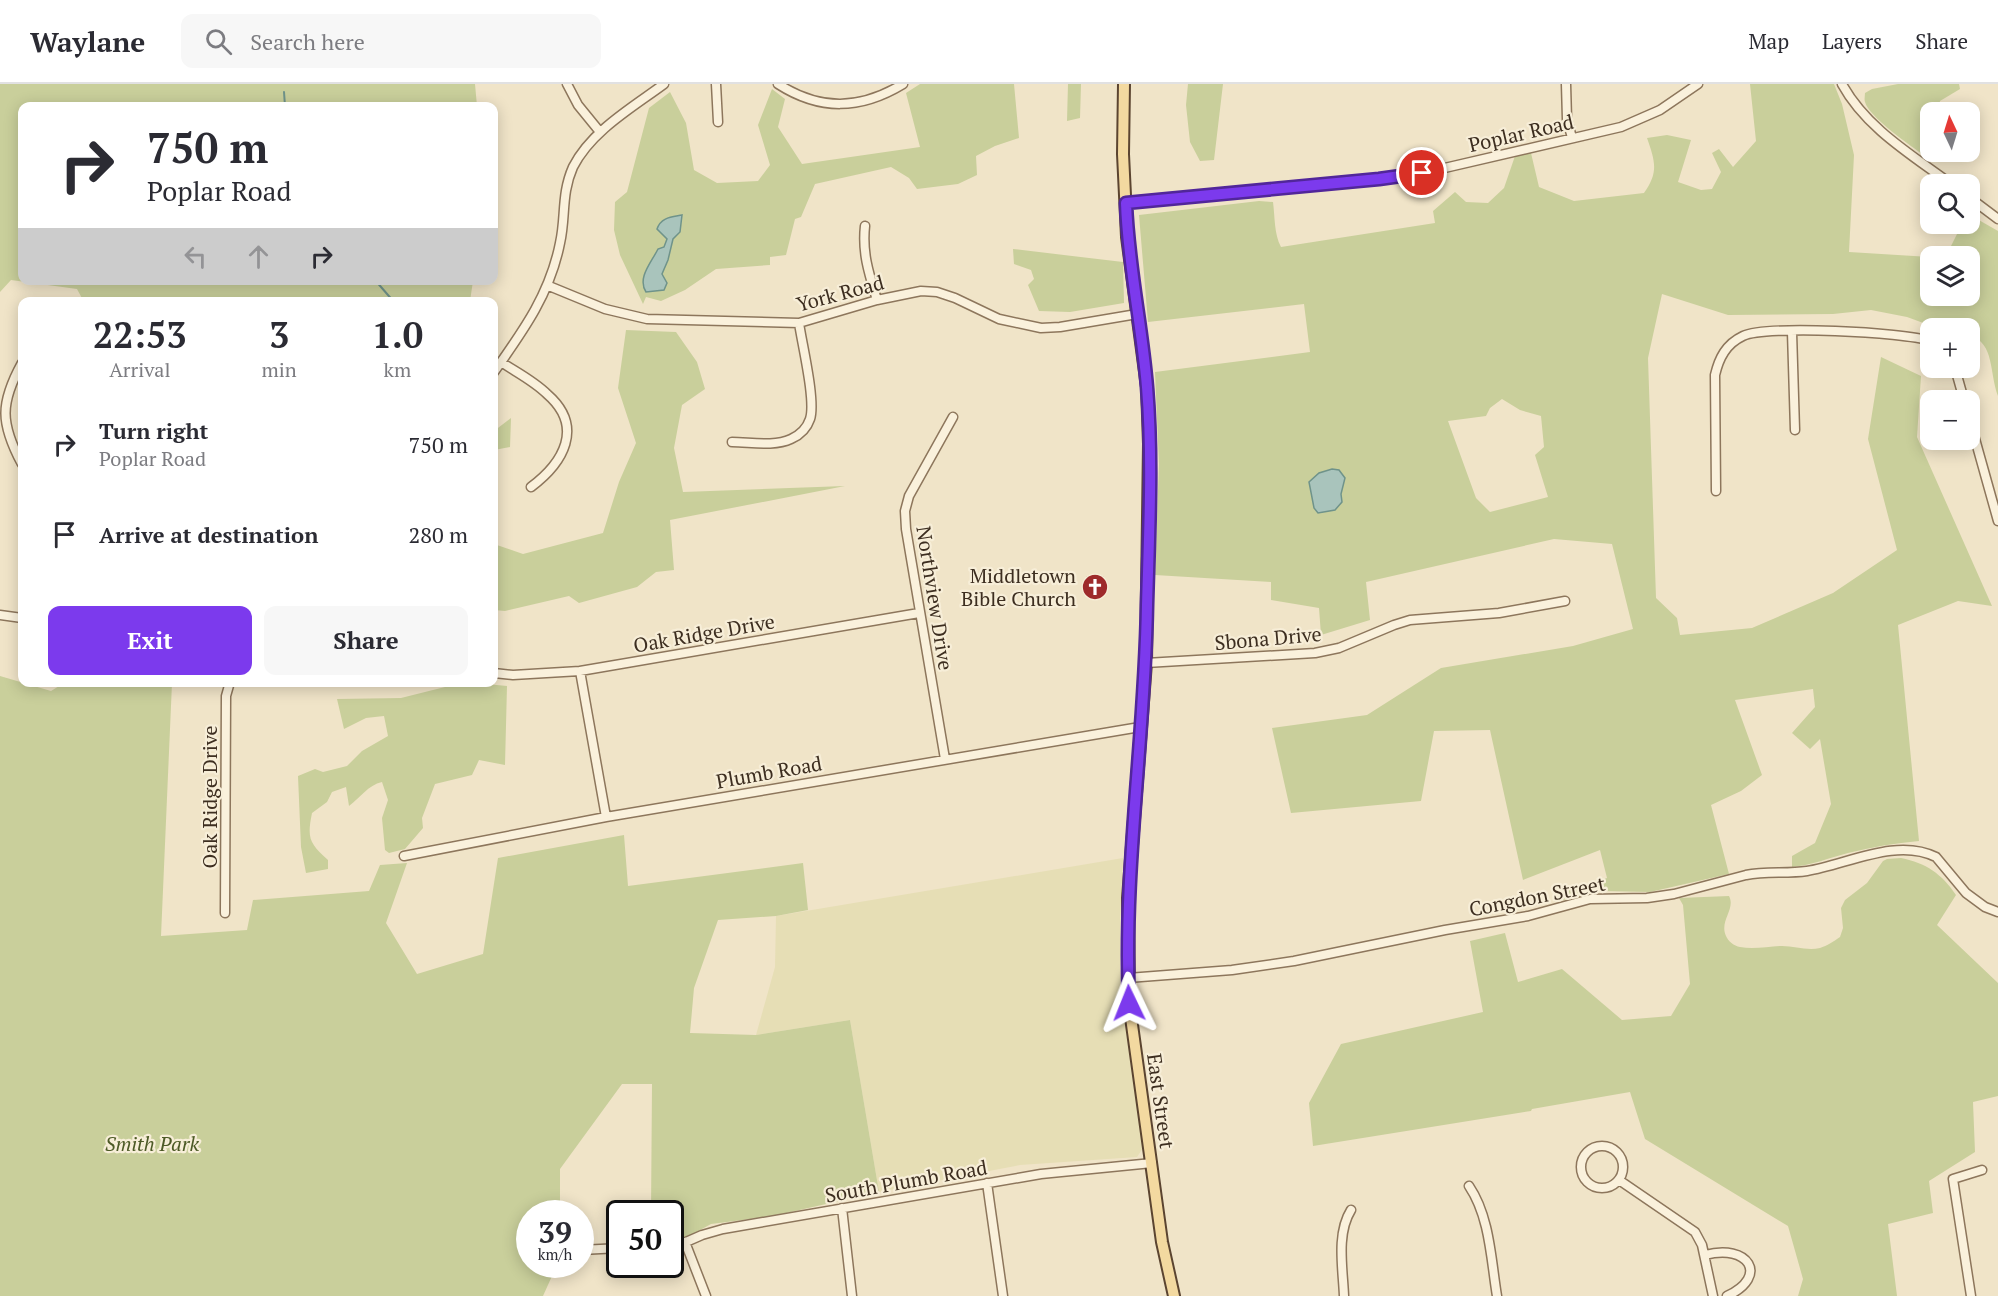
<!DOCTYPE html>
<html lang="en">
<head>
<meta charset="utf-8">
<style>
  :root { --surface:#fff; --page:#f7f7f7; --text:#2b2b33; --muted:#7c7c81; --line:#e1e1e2; --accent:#7c3aed }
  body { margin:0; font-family:"PT Serif",serif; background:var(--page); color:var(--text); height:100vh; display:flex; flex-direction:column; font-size:22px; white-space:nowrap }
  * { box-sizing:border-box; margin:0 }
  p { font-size:20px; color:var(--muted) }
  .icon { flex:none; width:33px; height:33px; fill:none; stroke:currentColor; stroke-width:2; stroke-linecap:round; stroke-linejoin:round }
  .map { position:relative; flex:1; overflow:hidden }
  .details { position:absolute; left:18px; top:213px; width:480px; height:390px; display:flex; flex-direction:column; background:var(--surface); border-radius:12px; box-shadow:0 3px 15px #0003 }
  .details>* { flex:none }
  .hud { position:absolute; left:18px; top:18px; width:480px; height:183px; border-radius:12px; box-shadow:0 3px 15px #0003; background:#fff; color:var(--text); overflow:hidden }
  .needle { width:39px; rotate:356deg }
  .fabs { position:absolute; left:1920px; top:18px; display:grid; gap:12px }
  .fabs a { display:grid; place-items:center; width:60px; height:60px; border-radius:12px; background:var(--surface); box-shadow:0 3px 15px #0003; font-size:30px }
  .speed { position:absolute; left:516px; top:1116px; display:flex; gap:12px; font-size:30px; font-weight:700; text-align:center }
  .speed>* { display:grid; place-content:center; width:78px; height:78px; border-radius:50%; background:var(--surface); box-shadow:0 3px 15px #0003; line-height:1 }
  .speed small { font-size:15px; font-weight:400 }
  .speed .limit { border:3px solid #111; border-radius:9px; background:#fff; color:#111 }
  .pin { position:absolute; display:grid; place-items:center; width:51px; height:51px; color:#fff; margin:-26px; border:3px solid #fff; border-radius:50%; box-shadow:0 2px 6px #0007 }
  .me { position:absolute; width:66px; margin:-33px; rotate:358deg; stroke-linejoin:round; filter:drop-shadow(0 0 4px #0008) }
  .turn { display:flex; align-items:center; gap:21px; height:126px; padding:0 30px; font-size:27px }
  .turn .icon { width:78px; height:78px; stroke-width:2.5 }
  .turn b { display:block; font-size:42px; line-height:51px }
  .lanes { display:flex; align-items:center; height:57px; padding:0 30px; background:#0003; justify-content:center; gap:30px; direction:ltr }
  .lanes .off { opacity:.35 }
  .eta { display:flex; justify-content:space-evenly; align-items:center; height:102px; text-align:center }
  .eta b { font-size:36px; font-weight:600; line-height:42px }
  .action { display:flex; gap:12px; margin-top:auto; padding:12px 30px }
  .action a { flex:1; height:69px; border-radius:12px; background:var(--accent); color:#fff; font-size:24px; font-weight:600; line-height:69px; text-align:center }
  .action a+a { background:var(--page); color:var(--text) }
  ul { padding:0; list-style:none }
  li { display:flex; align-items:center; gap:18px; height:90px; padding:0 30px }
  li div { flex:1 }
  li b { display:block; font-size:22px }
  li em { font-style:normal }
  header { display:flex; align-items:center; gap:36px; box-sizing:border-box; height:84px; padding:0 30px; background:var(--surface); border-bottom:2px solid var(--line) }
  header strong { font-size:28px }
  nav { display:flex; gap:33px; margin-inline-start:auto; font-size:21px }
  .search { width:420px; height:54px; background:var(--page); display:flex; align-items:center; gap:15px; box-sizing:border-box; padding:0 21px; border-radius:12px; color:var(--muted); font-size:22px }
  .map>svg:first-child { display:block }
  .farmland { fill:#e6deb5 }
  .green { fill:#c9cf9b; fill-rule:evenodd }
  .water { fill:#a9c4bc; stroke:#6f938a; stroke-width:1.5 }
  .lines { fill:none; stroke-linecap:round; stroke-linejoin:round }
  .stream { stroke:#6f938a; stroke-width:2 }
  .minor-casing { stroke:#8d765c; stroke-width:11 }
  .major-casing { stroke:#5b4430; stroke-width:14 }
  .minor { stroke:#faf1dc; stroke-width:8 }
  .major { stroke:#f3d9a0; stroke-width:10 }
  .route-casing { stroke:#51269a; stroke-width:15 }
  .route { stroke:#7c3aed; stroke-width:10 }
  .labels { text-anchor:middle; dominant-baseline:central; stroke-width:4.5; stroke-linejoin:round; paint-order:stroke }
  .street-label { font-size:20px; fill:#3d2e20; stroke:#f7eed8 }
  .poi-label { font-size:20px; fill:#3d2e20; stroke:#f7eed8; text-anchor:end }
  .park-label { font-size:20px; font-style:italic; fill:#4d5a26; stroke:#f7eed8 }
</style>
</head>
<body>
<header>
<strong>Waylane</strong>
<div class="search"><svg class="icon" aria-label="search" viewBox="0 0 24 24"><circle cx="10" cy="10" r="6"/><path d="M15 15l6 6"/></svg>Search here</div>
<nav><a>Map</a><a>Layers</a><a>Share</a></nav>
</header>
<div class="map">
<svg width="1998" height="1212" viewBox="0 0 1998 1212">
  <rect width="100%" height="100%" fill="#f0e4c8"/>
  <path class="farmland" d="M1123 774 1120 838V905L1143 1064 1137 1073 1020 1081 879 1108 850 936 756 951 775 883 776 832Z"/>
  <path class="green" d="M0 0H475L477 22H22V196L473 197 470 217 84 218 77 205 11 196 0 208Z
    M920 0H1014L1019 54 995 62 976 72 977 91 958 100 917 105 909 94 891 83 815 100 801 133 795 135 786 171 770 173V181L716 185 685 206 661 217 646 213 643 220 620 171 614 146 615 118 627 108 649 24 670 8 686 39 694 86 717 99 758 97 770 81 758 41 772 5 785 15 778 43 802 80 920 63 906 9Z
    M1068 0H1081L1080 34 1067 37Z
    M1188 0H1223L1214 76 1200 77 1190 58 1186 21Z
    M1750 0H1834L1842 20 1854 71 1849 168 1930 173V212H1970V172H1946L1962 140H1970V131L1998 147V312C1989 288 1995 260 1970 251V244H1937L1907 233 1871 226 1833 230 1728 231 1662 210 1648 274 1656 514 1677 534 1680 551 1752 544 1833 509 1897 466 1868 355 1881 273 1921 292 1917 353 1992 522 1958 517 1898 541 1919 757C1895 759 1872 763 1848 769 1829 774 1812 781 1792 783V772L1815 759 1831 720 1820 655 1810 665 1792 649 1815 623 1813 605 1735 616 1762 691 1741 707 1711 721 1729 790 1650 808 1603 807 1554 818 1561 809 1607 794 1600 766 1523 796 1490 646 1434 647 1421 717 1291 729 1272 644 1367 631 1441 584 1573 562 1633 545 1612 460 1554 455 1366 498 1370 536 1321 551 1319 524 1271 516V498L1155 491 1159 380 1155 288 1310 268 1304 220 1148 238 1139 131 1259 117 1273 118C1275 133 1274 150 1281 163L1435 139 1433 127 1455 108 1466 118 1488 119 1504 104 1515 72 1531 69 1539 103 1574 117 1644 109C1659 88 1655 77 1647 54L1667 51 1691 56 1678 98 1701 106 1712 105 1721 88 1712 69 1719 65 1733 83 1756 57ZM1502 315 1520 326 1541 332 1544 363 1535 371 1548 413 1490 428 1476 414 1448 337 1486 332 1490 324Z
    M1898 0H1959L1960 5 1940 17 1938 28H1930V47L1924 56 1925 72C1911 62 1869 33 1865 18 1864 15 1865 12 1865 9L1872 5Z
    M1013 165 1123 178 1124 219 1070 228 1039 227 1028 201 1034 195 1031 186 1014 180Z
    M626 246 676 248 697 278 705 305 682 321 674 364 683 408 845 402 670 436 674 486 656 488 637 503 579 519 569 512 505 527 494 526V460L523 470 603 449 619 398 636 359 618 304Z
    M511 334 510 363 494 366V347Z
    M0 592 51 607 64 599H172L161 852 247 846 253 816 369 807 380 781 407 779 386 839 417 890 483 870 498 774 624 751 628 802 803 779 808 826 776 832 718 836 694 904 690 949 756 951 850 936 879 1108 773 1132 711 1140 671 1162 670 1130 651 1129 652 1000H622L560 1085V1129L530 1130V1180L557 1181 543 1212H0Z
    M465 598 507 602 505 681 479 676 472 691 435 700 422 734 423 744 405 765 389 769 385 766 382 734 388 716 382 698C368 701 360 714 349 722L346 703 332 708 327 718 312 729C307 754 309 759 328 776V785L306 789 301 763 298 692 315 685 323 688 347 682 362 667 388 652 384 632 366 634 344 645 337 615 401 614Z
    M1901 774C1926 779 1942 790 1956 811L1937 841 1998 899V1012L1973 1018 1975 1068 1929 1097 1933 1129 1888 1140 1897 1212H1798L1803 1195 1788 1142 1645 1055 1630 1008 1532 1025 1531 1027 1313 1062 1309 1019 1341 960 1483 928 1470 857 1505 849 1518 898 1562 885 1622 936 1671 932 1690 900 1683 821 1679 814 1729 812C1736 825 1719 837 1726 852 1728 857 1734 862 1740 863 1754 866 1769 862 1782 862 1795 862 1807 867 1820 864 1827 862 1834 857 1840 853L1843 844 1841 824 1845 816 1867 799 1883 777 1887 775Z"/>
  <path class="water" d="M682 131 680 148 673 155 668 176 662 190 667 199 664 206 646 208C637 194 651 179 658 165L664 163 667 155 657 145C661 133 672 133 682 131Z
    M1332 385 1339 386 1345 394 1341 410 1342 418 1335 426 1318 429 1314 424 1309 398 1319 389Z"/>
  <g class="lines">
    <path class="stream" d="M284 8 285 22
      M375 196 394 218"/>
    <g class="minor-casing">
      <path id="minor" d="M567 0 578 21 600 48
        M716 0 718 38
        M778 0C820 27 860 26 903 0
        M1566 0 1567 35 1572 54
        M1842 0C1866 44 1912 71 1951 100
        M1970 114 1998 135
        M1126 119 1379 95 1436 86 1621 43 1660 26 1698 0
        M865 142C862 169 869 190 877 216
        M549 202 605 225 647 235 799 239 877 216 921 207 937 208 955 214 999 235 1041 244 1060 243 1137 230
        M1792 248 1795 346
        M501 278C516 288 534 297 547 310 585 343 563 379 531 403
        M22 279C0 319 0 339 22 380
        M1955 284 1964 316
        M494 288C523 247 550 210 560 159 566 133 561 110 573 83 591 47 633 23 664 0
        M1970 337 1998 437
        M732 358C750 358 774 363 791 355 800 351 807 344 810 335 816 317 802 260 799 239
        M1716 407 1715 291C1719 274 1726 260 1743 252 1766 241 1904 248 1930 257
        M0 531 22 534
        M1146 579 1315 569 1339 564 1394 541 1410 536 1499 529 1565 517
        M580 587 606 733
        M494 589 513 591 580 587 919 529
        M945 675 906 445 905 427 909 412 953 333
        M404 772 606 733 1140 643
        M225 829 226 612 230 598
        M1128 894 1232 886 1294 877 1445 846 1528 832 1590 815 1647 814 1674 810 1746 791C1766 787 1787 790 1807 787 1846 781 1896 753 1936 773L1966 809 1985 823 1998 828
        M1581 1083a21 21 0 1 1 42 0a21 21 0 1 1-42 0Z
        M1619 1096 1695 1148 1702 1161 1713 1212
        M987 1099 1003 1212
        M1469 1102C1490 1133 1491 1176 1497 1212
        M842 1124 852 1212
        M685 1158 706 1212
        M670 1165 702 1151 723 1145 1041 1090 1152 1079
        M581 1166 620 1164
        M1705 1171C1748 1159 1770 1192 1727 1212
        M1344 1212C1343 1185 1336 1150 1351 1126
        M1971 1212 1953 1095 1982 1086"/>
    </g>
    <g class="major-casing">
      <path id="major" d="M1124 0 1123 70 1127 153 1147 303 1149 360 1146 579 1128 814 1129 919 1162 1158 1174 1212"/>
    </g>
    <use href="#minor" class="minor"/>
    <use href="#major" class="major"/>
  </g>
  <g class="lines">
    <g class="route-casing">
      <path id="route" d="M1129 919C1123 786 1145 654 1147 521 1149 449 1153 375 1147 303 1142 241 1128 181 1126 119L1379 95 1422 89"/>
    </g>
    <use href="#route" class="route"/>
  </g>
  <defs>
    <g id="church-disc" transform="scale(1.35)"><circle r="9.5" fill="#9e2a2b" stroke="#f7eed8"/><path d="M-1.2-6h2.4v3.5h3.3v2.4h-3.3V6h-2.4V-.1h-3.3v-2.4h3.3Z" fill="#fff"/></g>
  </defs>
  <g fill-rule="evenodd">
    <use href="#church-disc" x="1095" y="503"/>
  </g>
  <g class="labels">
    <g class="street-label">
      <text transform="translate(1521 49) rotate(-13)">Poplar Road</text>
      <text transform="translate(840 209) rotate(-15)">York Road</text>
      <text transform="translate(935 514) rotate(81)">Northview Drive</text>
      <text transform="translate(704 549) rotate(-10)">Oak Ridge Drive</text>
      <text transform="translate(1268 554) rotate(-5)">Sbona Drive</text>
      <text transform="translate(769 688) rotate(-10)">Plumb Road</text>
      <text transform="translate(209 713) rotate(-90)">Oak Ridge Drive</text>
      <text transform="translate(1537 812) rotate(-11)">Congdon Street</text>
      <text transform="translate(1161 1017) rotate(82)">East Street</text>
      <text transform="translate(906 1097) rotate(-10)">South Plumb Road</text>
    </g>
    <g class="poi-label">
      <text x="1076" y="491">Middletown<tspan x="1076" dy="23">Bible Church</tspan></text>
    </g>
    <g class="park-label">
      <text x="152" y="1059">Smith Park</text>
    </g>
  </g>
</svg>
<div class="fabs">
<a><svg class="needle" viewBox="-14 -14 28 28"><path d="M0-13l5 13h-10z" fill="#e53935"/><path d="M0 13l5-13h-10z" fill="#7c7c81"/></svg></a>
<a><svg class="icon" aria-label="search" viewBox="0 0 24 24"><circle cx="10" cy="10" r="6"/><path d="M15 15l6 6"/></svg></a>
<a><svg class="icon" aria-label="layers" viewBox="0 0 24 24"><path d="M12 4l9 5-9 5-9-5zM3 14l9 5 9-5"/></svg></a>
<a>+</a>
<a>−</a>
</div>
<div class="speed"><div>39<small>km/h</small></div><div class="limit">50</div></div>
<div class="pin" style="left:1422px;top:89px;background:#d93025"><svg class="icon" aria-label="arrive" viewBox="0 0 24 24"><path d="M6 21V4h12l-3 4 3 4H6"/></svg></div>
<svg class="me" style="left:1129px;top:919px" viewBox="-20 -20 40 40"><path d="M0-17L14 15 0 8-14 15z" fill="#7c3aed" stroke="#fff" stroke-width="4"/></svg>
<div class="hud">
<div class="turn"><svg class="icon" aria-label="right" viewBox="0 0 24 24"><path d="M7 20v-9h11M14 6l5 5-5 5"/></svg><div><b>750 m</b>Poplar Road</div></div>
<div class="lanes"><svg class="icon off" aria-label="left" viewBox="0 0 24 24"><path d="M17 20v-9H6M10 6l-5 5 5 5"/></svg><svg class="icon off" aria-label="ahead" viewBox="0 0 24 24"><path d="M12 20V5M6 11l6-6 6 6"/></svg><svg class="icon" aria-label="right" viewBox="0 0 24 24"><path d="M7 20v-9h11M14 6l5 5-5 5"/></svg></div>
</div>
<section class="details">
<div class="eta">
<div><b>22:53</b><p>Arrival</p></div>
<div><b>3</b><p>min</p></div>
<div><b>1.0</b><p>km</p></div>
</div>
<ul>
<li><svg class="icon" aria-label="right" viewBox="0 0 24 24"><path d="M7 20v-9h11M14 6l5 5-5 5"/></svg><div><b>Turn right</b><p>Poplar Road</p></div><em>750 m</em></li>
<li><svg class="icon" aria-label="arrive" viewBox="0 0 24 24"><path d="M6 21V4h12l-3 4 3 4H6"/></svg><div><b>Arrive at destination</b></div><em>280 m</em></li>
</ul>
<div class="action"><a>Exit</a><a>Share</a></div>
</section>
</div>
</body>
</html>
